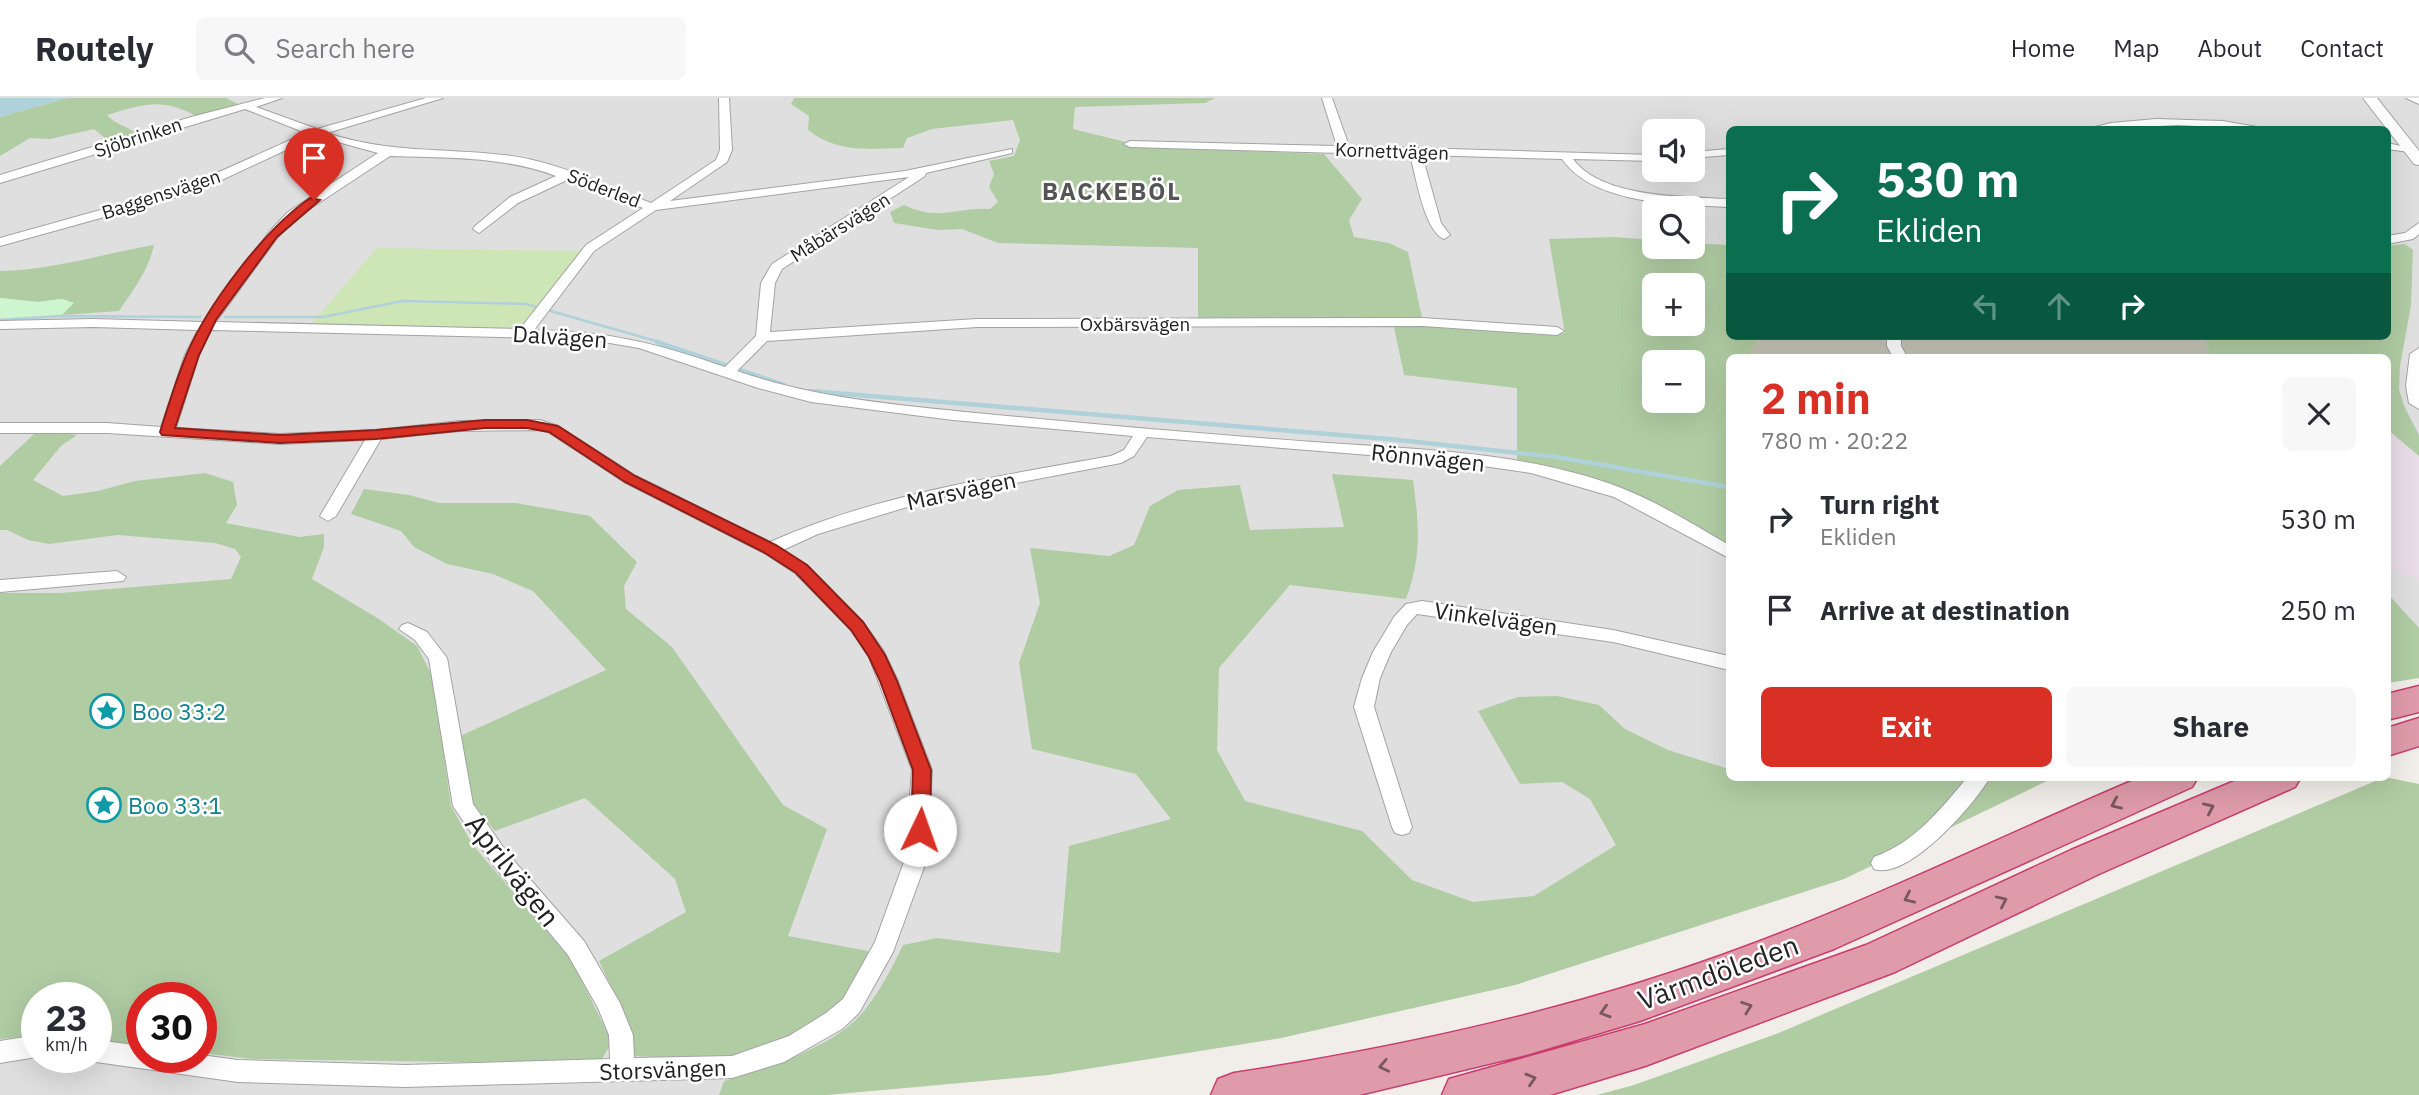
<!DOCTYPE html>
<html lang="en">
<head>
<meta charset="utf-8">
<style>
  :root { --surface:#fff; --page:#f7f7f7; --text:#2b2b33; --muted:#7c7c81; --line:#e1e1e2; --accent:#d93025 }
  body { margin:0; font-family:"IBM Plex Sans",sans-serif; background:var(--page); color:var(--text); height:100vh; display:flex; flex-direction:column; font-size:26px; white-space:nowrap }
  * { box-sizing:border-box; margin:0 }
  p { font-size:23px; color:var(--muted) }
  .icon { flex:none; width:38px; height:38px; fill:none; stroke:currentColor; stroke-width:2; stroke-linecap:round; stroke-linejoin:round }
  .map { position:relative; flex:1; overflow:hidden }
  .panel { position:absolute; left:1726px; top:256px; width:665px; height:427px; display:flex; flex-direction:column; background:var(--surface); border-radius:10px; box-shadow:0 7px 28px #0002 }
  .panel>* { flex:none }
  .hud { position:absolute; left:1726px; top:28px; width:665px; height:214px; border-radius:10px; box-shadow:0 7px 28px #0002; background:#0b6e4f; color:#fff; overflow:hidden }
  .fabs { position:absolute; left:1642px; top:21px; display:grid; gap:14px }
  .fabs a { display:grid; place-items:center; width:63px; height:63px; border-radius:10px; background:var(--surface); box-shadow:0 7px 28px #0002; font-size:35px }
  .speed { position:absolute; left:21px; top:884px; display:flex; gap:14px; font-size:35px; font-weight:700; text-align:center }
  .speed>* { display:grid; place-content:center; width:91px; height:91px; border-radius:50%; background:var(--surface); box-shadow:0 7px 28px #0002; line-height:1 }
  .speed small { font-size:18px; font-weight:400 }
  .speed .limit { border:10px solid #d22; background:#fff; color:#111 }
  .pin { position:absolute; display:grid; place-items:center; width:60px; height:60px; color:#fff; margin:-72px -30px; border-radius:50% 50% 50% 0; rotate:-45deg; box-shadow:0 0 7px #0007 }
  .pin .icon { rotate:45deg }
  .me { position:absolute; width:77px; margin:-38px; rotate:3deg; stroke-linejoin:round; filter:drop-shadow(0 0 5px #0008) }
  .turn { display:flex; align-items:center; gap:24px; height:147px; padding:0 35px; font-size:32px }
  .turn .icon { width:91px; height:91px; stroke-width:2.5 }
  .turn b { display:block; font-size:49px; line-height:60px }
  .lanes { display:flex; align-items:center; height:66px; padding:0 35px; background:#0003; justify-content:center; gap:35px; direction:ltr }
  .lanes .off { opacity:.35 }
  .round { display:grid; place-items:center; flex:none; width:74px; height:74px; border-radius:10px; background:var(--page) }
  .overview { display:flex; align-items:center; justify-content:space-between; height:119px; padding:0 35px }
  h1 { font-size:42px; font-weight:700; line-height:52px; color:var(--accent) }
  .primary-button { display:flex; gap:14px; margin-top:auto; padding:14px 35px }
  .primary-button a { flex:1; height:80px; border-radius:10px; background:var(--accent); color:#fff; font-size:28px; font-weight:700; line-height:80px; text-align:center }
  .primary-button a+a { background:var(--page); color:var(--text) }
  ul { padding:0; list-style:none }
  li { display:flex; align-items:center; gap:21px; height:91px; padding:0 35px }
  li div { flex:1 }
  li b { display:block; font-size:26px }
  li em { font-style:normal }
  header { display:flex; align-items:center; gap:42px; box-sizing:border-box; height:98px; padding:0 35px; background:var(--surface); border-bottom:2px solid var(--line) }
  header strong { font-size:33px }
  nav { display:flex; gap:38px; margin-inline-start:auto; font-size:24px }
  .search { width:490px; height:63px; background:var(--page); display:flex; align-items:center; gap:18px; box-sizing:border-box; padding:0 24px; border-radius:10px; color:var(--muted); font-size:26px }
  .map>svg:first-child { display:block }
  .residential { fill:#e0dfdf; fill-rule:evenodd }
  .industrial { fill:#e9dce7 }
  .construction { fill:#c5c5b6 }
  .grass { fill:#cee5b6 }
  .forest { fill:#b0cca3; fill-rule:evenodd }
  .park { fill:#cdf5cf }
  .water { fill:#afd1d9 }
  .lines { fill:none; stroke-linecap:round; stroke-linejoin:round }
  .stream-far1 { stroke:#afd1d9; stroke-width:2.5 }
  .stream { stroke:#afd1d9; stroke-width:4.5 }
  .minor-casing { stroke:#a3a3a3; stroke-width:2 }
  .tertiary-casing { stroke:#a3a3a3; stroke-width:2 }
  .motorway-casing { stroke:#ca3c70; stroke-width:3 }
  .minor { fill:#fff; fill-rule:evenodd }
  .tertiary { fill:#fff; fill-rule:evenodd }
  .motorway { fill:#df9ba9; fill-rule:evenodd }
  .oneway { stroke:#77585f }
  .route { fill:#d93025; stroke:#8d1f18; stroke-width:2 }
  .labels { text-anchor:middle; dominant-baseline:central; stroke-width:5; stroke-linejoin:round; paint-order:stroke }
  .far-street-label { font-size:19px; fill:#222; stroke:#fff }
  .street-label { font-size:23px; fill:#222; stroke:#fff }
  .culture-label { font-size:23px; fill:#0d838f; stroke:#fff; text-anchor:start }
  .far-district-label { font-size:24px; font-weight:bold; letter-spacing:2px; fill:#555; stroke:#fff }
  .near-street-label { font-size:28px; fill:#222; stroke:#fff }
</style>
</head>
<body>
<header>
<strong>Routely</strong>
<div class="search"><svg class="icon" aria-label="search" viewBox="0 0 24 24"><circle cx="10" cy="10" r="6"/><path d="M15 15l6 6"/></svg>Search here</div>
<nav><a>Home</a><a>Map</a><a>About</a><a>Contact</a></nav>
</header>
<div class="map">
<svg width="2419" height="997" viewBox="0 0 2419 997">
  <rect width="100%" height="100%" fill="#f1eeea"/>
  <path class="residential" d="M67 0H2419V580L2387 585V259H1729V679H2055L1844 781 1515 887 1281 940 1048 977 827 997H0V19ZM1729 32H2387V238H1729ZM1654 33H1692V72H1654ZM1654 110H1692V149H1654ZM1654 187H1692V226H1654ZM1654 264H1692V303H1654ZM37 900H96V959H37ZM142 900H201V959H142Z"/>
  <path class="industrial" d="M2387 331 2419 358V481L2387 470Z"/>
  <path class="construction" d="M1759 238H2202L2212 259H1751L1750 256Z"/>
  <path class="grass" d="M377 150 582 153 521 232 309 228Z"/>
  <path class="forest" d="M67 0H226L240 7 198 19C163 0 147 5 107 17 115 27 128 28 137 36L111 45 94 31 50 41 30 40 0 58V19Z
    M794 0H1215L1205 5 1075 9 1073 31 1146 49 1324 56 1362 101 1349 122 1354 139 1389 145 1408 154 1422 220 1198 223V150L998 145 962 131 938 132 894 125 890 114 904 107C941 124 954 109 990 111L998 104 989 89 994 76 989 63 1014 58 1020 42 1013 22 932 31 907 40 903 50C867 51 838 55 808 32L809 18 791 6Z
    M1614 139 1654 142V149H1692V145L1729 147V238H1759L1750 256 1751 259H1729V450L1649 404 1517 364V290L1404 277 1394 229 1431 228 1565 235 1549 141ZM1654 187H1692V226H1654ZM1654 264H1692V303H1654Z
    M2405 146 2413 152 2411 207 2400 268 2399 291 2404 308 2419 337V358L2387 331V259H2212L2202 238H2387V148Z
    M154 147C148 173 134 191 119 213L62 217 73 205 62 201 38 204 0 200V173C52 172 102 156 154 147Z
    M58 334 77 337 61 348 33 382 63 398 98 393 135 383 205 375 233 384 237 407 226 425 299 439 324 436V449L312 481 379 521 417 548 433 580 451 708 472 746 572 863 612 944 599 966 253 961 201 955V900H142V948L96 943V900H37V937L0 941V495H61L231 481 241 459 235 451 215 445 118 437 49 446 28 442 7 432H0V368L34 336Z
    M1332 376 1413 382C1419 426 1422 458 1406 501L1290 487 1219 570 1217 652 1245 703 1362 733 1412 782 1473 804 1534 798 1616 747 1590 701 1562 684 1520 686 1478 613 1518 599 1557 598 1599 607 1625 631 1668 652 1729 671V679L1763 682 1770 679H2055L1844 781 1515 887 1281 940 1048 977 827 997H719L724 983C767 970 835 949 864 913 880 893 892 870 903 847L937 840 1060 855 1069 748 1171 721 1136 676 1032 651 1019 565 1040 505 1030 450 1109 458 1134 447 1150 408 1178 392 1240 387 1250 432 1344 429Z
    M364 391 409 397 439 405H516L590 418 637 464 624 488 626 511 672 549 783 707 827 731 788 838 868 853 851 894 830 915 786 946 731 962 633 958 627 922 599 863 686 814 675 781 585 700 495 733 472 705 460 638 606 572 533 493 493 476 447 466 414 449 401 433 351 416Z
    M2387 495 2419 530V580L2387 585Z
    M2385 679 2419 686V997H1597L1634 987 1776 936Z"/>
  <path class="park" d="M0 200 38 204 62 201 74 205 62 217 0 220Z"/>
  <path class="water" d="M0 0H67L0 19Z"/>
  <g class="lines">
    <path class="stream-far1" d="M225 219H323L402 203 526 206 663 245
      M0 222 61 218 200 219"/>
    <path class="stream" d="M657 244 784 287
      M810 293 1389 341 1557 359 1729 389"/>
    <g class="minor-casing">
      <path id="minor" d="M265 0H282L256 9 317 31 426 0H443L327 35C387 55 442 50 503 57 554 62 603 87 651 105L716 62 720 52 719 0H729L732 52 727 64 670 103 905 73 1012 51V55L926 75 925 78 782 171 775 185 770 234 977 221 1423 220 1557 229 1564 233 1557 237 1423 228 977 229 767 243 737 273C815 300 895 307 976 315 1089 326 1200 336 1313 344 1413 351 1516 353 1611 386 1653 401 1691 425 1729 447V460L1614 399 1531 375 1456 364 1147 339 1134 358 1121 365 937 400 818 436 783 452 807 467 863 524 883 552 898 583 932 672 927 761 893 854 859 915 842 931 784 964 732 980 405 989 238 984 96 964 87 959H96V942L142 948V959H201V957L238 962 405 967 610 961 609 937 598 910 568 857 494 768 453 708 429 561 415 542 399 531 402 527 408 525 427 534 447 560 473 706 508 756 584 843 620 905 633 937 634 960 732 958 789 938 826 915 843 901 875 844 905 761 912 672 869 559 851 532 795 475 764 455 624 384 548 334 539 332 460 333 381 341 336 418 328 423 320 418 365 342 280 346 107 335H0V325H107L161 329 185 257 198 232 93 229 0 231V223L93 221 203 224 269 134 288 114 378 55 316 38 198 93 0 148V140L190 87 306 35 245 11 0 85V77L191 19ZM390 58C446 60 503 58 556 78L510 99 475 128 473 131 479 135 518 105 567 82 643 110 586 147 520 231 216 224 277 140 296 120ZM909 79 772 166 761 185 756 238 725 269C656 245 607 233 534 232L594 153 656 112ZM211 232 586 241 639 250 758 290 811 304 953 322 1133 338 1124 352 1111 358C995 379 878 396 770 444L636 378 558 328 540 322 460 323 376 332 280 336 176 330 199 257Z
        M1322 0H1332L1349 48 1654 57V63L1573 61C1601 100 1685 99 1729 101V109C1677 106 1594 107 1562 61L1422 57 1441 125 1450 137 1444 141C1424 133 1416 78 1410 57L1130 49 1124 46 1130 43 1337 48Z
        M2406 0H2419V6Z
        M2156 21 2223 23 2274 32 2178 27 2083 32 2111 25Z
        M2387 45 2415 51 2409 54 2387 51Z
        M1729 51V57L1692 60V54Z
        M2419 125V136L2413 141 2387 146V138L2405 135Z
        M1887 238H1901V248L1907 259H1893L1887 248Z
        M117 473 126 479 123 483 0 494V482Z
        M1422 503 1613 532 1729 558V572L1613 544 1417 516 1407 527 1391 554 1380 580 1374 609 1412 729 1409 735 1402 737 1395 735 1392 729 1354 609 1362 580 1373 554 1394 519 1406 506Z
        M1968 679H1990C1975 706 1908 783 1874 771L1871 765 1874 759C1916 744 1940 711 1968 679Z
        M37 937V959L0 965V943Z"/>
    </g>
    <g class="tertiary-casing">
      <path id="tertiary" d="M2363 0H2377L2419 53V67L2414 66Z
        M2419 250V311L2409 305 2406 288 2410 256Z"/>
    </g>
    <g class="motorway-casing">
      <path id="motorway" d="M2419 588V614L2387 622V596Z
        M2419 620V648L2387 658V630Z
        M2141 679H2198L2192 689 1834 851 1640 923 1526 957 1359 997H1211L1218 981 1234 975C1408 948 1582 910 1747 848 1881 798 2009 735 2141 679Z
        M2244 679H2301L2295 689 2099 776 1895 874 1645 968 1550 997H1442L1449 981 1645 926 1866 847 2071 752Z"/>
    </g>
    <use href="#minor" class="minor"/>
    <use href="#tertiary" class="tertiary"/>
    <use href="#motorway" class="motorway"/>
  </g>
  <defs><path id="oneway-chevron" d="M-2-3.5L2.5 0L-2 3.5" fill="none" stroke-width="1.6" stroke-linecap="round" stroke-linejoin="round" transform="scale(1.75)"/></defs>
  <g class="oneway">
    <use href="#oneway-chevron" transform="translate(2116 706) rotate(156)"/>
    <use href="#oneway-chevron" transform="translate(2209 710) rotate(-24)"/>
    <use href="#oneway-chevron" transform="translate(1909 800) rotate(155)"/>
    <use href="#oneway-chevron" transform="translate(2002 803) rotate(-25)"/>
    <use href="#oneway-chevron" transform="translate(1747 909) rotate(-20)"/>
    <use href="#oneway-chevron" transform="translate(1605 914) rotate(163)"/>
    <use href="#oneway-chevron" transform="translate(1384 968) rotate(168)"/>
    <use href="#oneway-chevron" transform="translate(1531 981) rotate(-17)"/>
  </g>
  <path class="route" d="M310 100 320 102 277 139 216 222 199 257 175 330 280 337 376 332 485 322H527L558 328 635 378 776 447 807 467 863 524 885 557 897 583 931 672 930 732 927 738 920 740 914 738 911 732 913 672 880 583 869 559 851 532 796 475 765 455 625 384 549 334 527 330H485L376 341 280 345 162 337 160 334C168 309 176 282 186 258 207 207 265 131 310 100Z"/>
  <defs>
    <g id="sight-ring" transform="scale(1.75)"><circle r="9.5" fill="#fff" stroke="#0f9aa8" stroke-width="1.5"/><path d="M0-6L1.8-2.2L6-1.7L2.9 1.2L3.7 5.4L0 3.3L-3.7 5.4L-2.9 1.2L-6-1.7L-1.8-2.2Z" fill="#0f9aa8"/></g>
  </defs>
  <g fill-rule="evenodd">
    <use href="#sight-ring" x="107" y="613"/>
    <use href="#sight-ring" x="104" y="707"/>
  </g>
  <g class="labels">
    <g class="far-street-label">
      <text transform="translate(138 39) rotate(-18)">Sjöbrinken</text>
      <text transform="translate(1392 53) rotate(2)">Kornettvägen</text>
      <text transform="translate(604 90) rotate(21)">Söderled</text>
      <text transform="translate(161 96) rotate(-18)">Baggensvägen</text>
      <text transform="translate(840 129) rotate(-32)">Måbärsvägen</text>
      <text x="1135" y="226">Oxbärsvägen</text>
    </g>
    <g class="street-label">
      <text transform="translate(560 238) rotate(4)">Dalvägen</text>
      <text transform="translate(1428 359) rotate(6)">Rönnvägen</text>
      <text transform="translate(961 392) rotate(-12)">Marsvägen</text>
      <text transform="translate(1496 520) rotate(8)">Vinkelvägen</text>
      <text transform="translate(663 971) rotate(-2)">Storsvängen</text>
    </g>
    <g class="culture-label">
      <text x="132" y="613">Boo 33:2</text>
      <text x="128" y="707">Boo 33:1</text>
    </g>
    <g class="far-district-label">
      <text x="1112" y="93">BACKEBÖL</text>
    </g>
    <g class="near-street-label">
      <text transform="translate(513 772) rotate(52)">Aprilvägen</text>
      <text transform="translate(1718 874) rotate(-20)">Värmdöleden</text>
    </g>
  </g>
</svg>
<div class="fabs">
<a><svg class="icon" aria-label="sound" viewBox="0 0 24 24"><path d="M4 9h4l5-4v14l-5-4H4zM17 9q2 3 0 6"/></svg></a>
<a><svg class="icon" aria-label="search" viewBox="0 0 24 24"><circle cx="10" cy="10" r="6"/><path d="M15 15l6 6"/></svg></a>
<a>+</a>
<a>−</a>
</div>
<div class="speed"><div>23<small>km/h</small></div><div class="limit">30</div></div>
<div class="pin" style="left:314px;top:102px;background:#d93025"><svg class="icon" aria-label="arrive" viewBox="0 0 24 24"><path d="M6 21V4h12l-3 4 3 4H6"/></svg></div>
<svg class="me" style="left:920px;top:732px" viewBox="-20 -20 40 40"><circle r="19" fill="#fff"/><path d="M0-13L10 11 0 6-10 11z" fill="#d93025"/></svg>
<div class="hud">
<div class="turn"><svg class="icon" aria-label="right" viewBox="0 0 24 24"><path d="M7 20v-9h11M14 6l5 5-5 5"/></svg><div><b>530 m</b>Ekliden</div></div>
<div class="lanes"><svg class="icon off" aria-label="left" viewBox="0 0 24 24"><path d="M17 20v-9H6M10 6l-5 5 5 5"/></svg><svg class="icon off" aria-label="ahead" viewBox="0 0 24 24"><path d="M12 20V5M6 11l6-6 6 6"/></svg><svg class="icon" aria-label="right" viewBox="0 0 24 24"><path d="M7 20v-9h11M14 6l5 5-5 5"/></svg></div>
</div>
<section class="panel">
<div class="overview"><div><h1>2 min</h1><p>780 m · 20:22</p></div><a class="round"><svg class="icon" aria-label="close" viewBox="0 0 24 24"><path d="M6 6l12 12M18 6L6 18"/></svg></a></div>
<ul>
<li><svg class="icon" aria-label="right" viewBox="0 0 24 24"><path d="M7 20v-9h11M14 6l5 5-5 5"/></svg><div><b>Turn right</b><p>Ekliden</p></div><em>530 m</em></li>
<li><svg class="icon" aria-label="arrive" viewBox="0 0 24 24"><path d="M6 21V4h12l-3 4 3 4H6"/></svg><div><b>Arrive at destination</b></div><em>250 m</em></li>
</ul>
<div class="primary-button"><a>Exit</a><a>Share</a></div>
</section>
</div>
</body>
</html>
